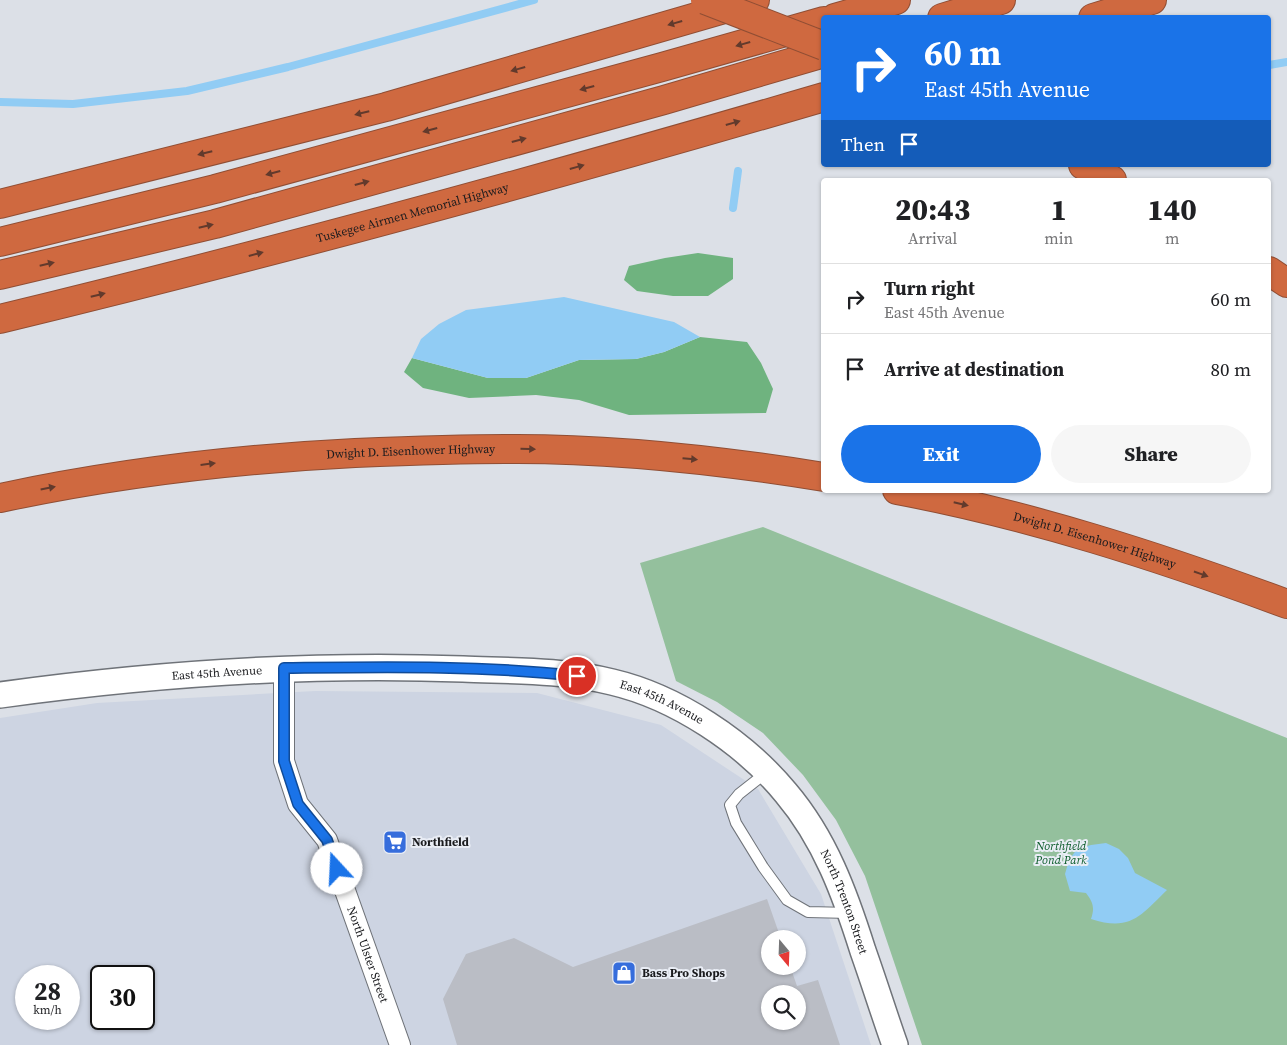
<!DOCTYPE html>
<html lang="en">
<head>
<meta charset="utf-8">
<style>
  :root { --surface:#fff; --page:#f6f6f6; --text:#202124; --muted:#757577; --line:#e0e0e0; --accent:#1a73e8 }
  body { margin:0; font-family:"Source Serif 4",serif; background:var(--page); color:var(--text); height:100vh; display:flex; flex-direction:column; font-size:19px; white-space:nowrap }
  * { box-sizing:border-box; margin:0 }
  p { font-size:16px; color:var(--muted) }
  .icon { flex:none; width:28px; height:28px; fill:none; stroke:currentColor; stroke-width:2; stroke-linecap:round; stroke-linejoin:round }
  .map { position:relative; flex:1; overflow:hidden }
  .side { position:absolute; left:821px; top:178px; width:450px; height:315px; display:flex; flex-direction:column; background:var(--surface); border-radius:5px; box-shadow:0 1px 4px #0004 }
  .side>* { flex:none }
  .hud { position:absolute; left:821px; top:15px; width:450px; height:152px; border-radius:5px; box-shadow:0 1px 4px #0004; background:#1a73e8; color:#fff; overflow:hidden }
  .needle { width:32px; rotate:161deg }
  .fabs { position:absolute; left:761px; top:930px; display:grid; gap:10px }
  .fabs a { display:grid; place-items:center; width:45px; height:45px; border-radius:50%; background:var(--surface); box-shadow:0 1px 4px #0004; font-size:25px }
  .speed { position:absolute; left:15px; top:965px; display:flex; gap:10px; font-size:25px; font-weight:700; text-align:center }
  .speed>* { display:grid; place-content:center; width:65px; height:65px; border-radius:50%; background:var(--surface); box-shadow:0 1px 4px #0004; line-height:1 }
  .speed small { font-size:12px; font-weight:400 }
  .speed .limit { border:2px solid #111; border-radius:8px; background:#fff; color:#111 }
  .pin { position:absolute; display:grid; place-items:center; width:42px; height:42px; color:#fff; margin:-21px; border:2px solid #fff; border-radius:50%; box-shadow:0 1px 5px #0007 }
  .me { position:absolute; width:55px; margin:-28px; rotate:340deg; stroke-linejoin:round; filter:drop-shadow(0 0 4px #0008) }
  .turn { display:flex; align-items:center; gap:18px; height:105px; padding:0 20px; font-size:22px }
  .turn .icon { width:65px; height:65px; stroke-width:2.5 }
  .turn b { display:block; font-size:35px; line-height:42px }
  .then { display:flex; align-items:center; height:48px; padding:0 20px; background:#0003; gap:10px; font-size:19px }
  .eta { display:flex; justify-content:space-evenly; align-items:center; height:85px; text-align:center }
  .eta b { font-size:30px; font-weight:800; line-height:35px }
  .cta { display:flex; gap:10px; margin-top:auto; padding:10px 20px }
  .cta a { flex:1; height:58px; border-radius:30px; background:var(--accent); color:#fff; font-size:20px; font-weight:800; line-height:58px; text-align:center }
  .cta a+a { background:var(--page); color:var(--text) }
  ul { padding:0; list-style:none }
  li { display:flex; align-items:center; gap:15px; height:70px; padding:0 20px; border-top:1px solid var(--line) }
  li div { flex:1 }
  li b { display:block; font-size:19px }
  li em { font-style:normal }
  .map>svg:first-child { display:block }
  .built { fill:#cdd4e2; fill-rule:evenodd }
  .green { fill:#94c09d }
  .forest { fill:#6fb37f }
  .water { fill:#91ccf4 }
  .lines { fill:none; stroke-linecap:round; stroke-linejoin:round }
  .stream { stroke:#91ccf4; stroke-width:8 }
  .building { fill:#babdc5; fill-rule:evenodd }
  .service-casing { stroke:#6f7379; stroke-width:12 }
  .minor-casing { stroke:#6f7379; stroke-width:22 }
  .tertiary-casing { stroke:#6f7379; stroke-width:28 }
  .motorway-casing { stroke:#904e34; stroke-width:30 }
  .service { stroke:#fff; stroke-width:10 }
  .minor { stroke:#fff; stroke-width:20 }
  .tertiary { stroke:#fff; stroke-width:25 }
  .motorway { stroke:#cf6940; stroke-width:28 }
  .motorway-bridge-casing { stroke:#904e34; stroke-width:30; stroke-linecap:butt }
  .motorway-bridge { stroke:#cf6940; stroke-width:28 }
  .oneway { fill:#623a2c }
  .route-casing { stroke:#114b97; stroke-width:12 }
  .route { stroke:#1a73e8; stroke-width:9 }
  .labels { text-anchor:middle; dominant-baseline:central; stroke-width:4; stroke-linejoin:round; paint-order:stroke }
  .street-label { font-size:12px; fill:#1a1b1e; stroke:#e9edf5 }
  .poi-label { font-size:12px; font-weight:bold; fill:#1a1b1e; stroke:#e9edf5; text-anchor:start }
  .park-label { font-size:12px; font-style:italic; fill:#0c5c2b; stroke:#e9edf5 }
</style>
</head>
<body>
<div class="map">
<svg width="1287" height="1045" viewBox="0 0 1287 1045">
  <rect width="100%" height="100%" fill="#dce0e7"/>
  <path class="built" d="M315 691 537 693 661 725 758 789 821 894 871 1045H0V718L97 703ZM770 939H798V966H770ZM26 976H69V1019H26ZM101 976H144V1019H101ZM770 994H798V1021H770Z"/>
  <path class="green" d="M763 527 1287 738V1045H922L865 876 836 820 803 775 763 733 717 702 676 681 640 563Z"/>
  <path class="forest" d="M698 253 733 258V279L708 296H673L637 291 624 280 629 266 665 258Z
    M700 337 747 342 761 363 773 389 766 413 629 415 579 400 536 395 469 398 423 388 404 372 412 358 488 378H526L579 360 636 359 664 352Z"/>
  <path class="water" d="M564 297 674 322 700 337 664 352 636 359 579 360 526 378H488L412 358 421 339 439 324 466 310Z
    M1106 843 1119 849 1128 858 1135 873 1167 890C1141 915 1131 932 1091 919 1095 908 1093 902 1086 893L1070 891 1065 874 1069 860 1077 849 1091 845Z"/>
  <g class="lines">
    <path class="stream" d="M1269 65 1287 62
      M0 102 73 104 187 91 288 67 534 0
      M733 208 738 171"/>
  </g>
  <path class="building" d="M767 899 781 939H770V966H790L797 986 818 980 840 1045H457L443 999 466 954 514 938 573 967ZM770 994H798V1021H770Z"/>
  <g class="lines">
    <g class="service-casing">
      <path id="service" d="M767 772 739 794 730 805 736 823 763 867 787 900 808 912 850 913"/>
    </g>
    <g class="minor-casing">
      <g id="minor">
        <path id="s1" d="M284 668V761L298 804 327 840 400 1045"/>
      </g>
    </g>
    <g class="tertiary-casing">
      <g id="tertiary">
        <path id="s2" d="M0 695C153 674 309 663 463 669 512 671 564 670 612 682 676 697 744 742 786 793 825 839 845 894 863 951 874 982 884 1014 895 1045"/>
      </g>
    </g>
    <g class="motorway-casing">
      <g id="motorway">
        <path d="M835 18 896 0"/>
        <path d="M942 18 1001 0"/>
        <path d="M1093 18 1152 0"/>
        <path d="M1083 165 1112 180"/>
        <path d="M0 204 386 107 755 0"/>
        <path d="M0 242 215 189 662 67 824 21"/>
        <path d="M1269 271 1287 283"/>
        <path d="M0 275 215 224 664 100 824 53"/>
        <path id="s3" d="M0 319C276 252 551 177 824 97"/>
        <path id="s4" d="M897 490C1030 515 1160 557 1287 604"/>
        <path id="s5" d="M0 498C117 473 235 459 355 453 405 451 455 449 505 449 611 448 719 460 824 477"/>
      </g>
    </g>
    <use href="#service" class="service"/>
    <use href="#minor" class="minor"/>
    <use href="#tertiary" class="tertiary"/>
    <use href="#motorway" class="motorway"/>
    <g class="motorway-bridge-casing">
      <path id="motorway-bridge" d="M705 0 824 46"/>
    </g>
    <use href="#motorway-bridge" class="motorway-bridge"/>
  </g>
  <defs><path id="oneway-solid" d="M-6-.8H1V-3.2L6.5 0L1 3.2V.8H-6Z" transform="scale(1.25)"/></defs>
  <g class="oneway">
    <use href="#oneway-solid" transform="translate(675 23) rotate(164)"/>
    <use href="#oneway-solid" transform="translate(743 44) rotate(164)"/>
    <use href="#oneway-solid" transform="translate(518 69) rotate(164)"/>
    <use href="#oneway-solid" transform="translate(587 88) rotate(165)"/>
    <use href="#oneway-solid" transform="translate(362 113) rotate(166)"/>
    <use href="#oneway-solid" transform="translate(733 123) rotate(-16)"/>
    <use href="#oneway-solid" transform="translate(430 130) rotate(165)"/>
    <use href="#oneway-solid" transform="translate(519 140) rotate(-15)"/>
    <use href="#oneway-solid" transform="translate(205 153) rotate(166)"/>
    <use href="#oneway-solid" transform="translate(577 167) rotate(-16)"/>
    <use href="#oneway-solid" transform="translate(273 173) rotate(165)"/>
    <use href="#oneway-solid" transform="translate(362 183) rotate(-15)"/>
    <use href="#oneway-solid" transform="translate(206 226) rotate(-13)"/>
    <use href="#oneway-solid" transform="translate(256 254) rotate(-15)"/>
    <use href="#oneway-solid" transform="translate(47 264) rotate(-13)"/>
    <use href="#oneway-solid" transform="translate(98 295) rotate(-14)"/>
    <use href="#oneway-solid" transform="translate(528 449) rotate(2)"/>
    <use href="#oneway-solid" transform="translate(690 459) rotate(5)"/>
    <use href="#oneway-solid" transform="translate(208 464) rotate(-7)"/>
    <use href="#oneway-solid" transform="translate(48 488) rotate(-11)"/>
    <use href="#oneway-solid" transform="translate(961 504) rotate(13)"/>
    <use href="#oneway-solid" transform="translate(1201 574) rotate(19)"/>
  </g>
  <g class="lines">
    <g class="route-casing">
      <path id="route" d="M337 869 327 840 298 804 284 761V668C381 667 480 665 577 676"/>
    </g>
    <use href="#route" class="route"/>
  </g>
  <defs>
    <g id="supermarket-square" transform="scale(1.25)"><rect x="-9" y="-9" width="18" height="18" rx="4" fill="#366ddc" stroke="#e9edf5"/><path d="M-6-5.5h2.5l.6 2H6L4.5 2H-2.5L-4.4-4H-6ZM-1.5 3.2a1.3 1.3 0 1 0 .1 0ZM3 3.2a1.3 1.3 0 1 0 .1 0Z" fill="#fff"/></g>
    <g id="shop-square" transform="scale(1.25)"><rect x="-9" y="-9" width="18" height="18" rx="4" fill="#366ddc" stroke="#e9edf5"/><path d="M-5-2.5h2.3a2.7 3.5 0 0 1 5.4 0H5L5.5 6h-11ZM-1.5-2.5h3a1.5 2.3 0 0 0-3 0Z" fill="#fff"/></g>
  </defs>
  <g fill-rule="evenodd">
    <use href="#supermarket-square" x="395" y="842"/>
    <use href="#shop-square" x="624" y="973"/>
  </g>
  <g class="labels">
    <g class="street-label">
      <text stroke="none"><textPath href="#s3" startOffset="426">Tuskegee Airmen Memorial Highway</textPath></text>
      <text stroke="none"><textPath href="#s5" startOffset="414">Dwight D. Eisenhower Highway</textPath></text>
      <text stroke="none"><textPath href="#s4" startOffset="204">Dwight D. Eisenhower Highway</textPath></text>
      <text stroke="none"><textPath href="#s2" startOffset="218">East 45th Avenue</textPath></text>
      <text stroke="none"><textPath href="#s2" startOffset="668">East 45th Avenue</textPath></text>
      <text stroke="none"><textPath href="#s2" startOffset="948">North Trenton Street</textPath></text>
      <text stroke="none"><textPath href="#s1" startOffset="306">North Ulster Street</textPath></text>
    </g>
    <g class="poi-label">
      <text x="412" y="842">Northfield</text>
      <text x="642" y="973">Bass Pro Shops</text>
    </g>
    <g class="park-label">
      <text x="1061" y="846">Northfield<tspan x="1061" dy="14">Pond Park</tspan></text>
    </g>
  </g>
</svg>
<div class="fabs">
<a><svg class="needle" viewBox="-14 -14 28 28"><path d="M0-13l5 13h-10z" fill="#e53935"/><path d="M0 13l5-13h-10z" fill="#757577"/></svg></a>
<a><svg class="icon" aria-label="search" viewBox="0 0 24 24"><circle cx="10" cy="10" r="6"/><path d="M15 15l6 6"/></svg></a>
</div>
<div class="speed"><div>28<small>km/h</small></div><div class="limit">30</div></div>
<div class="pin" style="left:577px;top:676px;background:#d93025"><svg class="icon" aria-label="arrive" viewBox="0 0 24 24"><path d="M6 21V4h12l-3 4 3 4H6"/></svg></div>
<svg class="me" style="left:337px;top:869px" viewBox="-20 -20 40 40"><circle r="19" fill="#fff"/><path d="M0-13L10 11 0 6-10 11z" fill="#1a73e8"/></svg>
<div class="hud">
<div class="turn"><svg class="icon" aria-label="right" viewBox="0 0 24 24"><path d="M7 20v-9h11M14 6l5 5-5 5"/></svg><div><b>60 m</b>East 45th Avenue</div></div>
<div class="then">Then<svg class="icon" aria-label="arrive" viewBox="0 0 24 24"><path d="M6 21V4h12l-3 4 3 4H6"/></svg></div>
</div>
<section class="side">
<div class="eta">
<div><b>20:43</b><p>Arrival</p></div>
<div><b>1</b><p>min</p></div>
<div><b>140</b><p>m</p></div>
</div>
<ul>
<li><svg class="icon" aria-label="right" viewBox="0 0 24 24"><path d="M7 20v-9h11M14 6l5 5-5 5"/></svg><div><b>Turn right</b><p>East 45th Avenue</p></div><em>60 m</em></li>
<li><svg class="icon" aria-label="arrive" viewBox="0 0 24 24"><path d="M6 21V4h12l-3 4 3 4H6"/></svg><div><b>Arrive at destination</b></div><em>80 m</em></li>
</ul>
<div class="cta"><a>Exit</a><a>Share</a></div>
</section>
</div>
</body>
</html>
